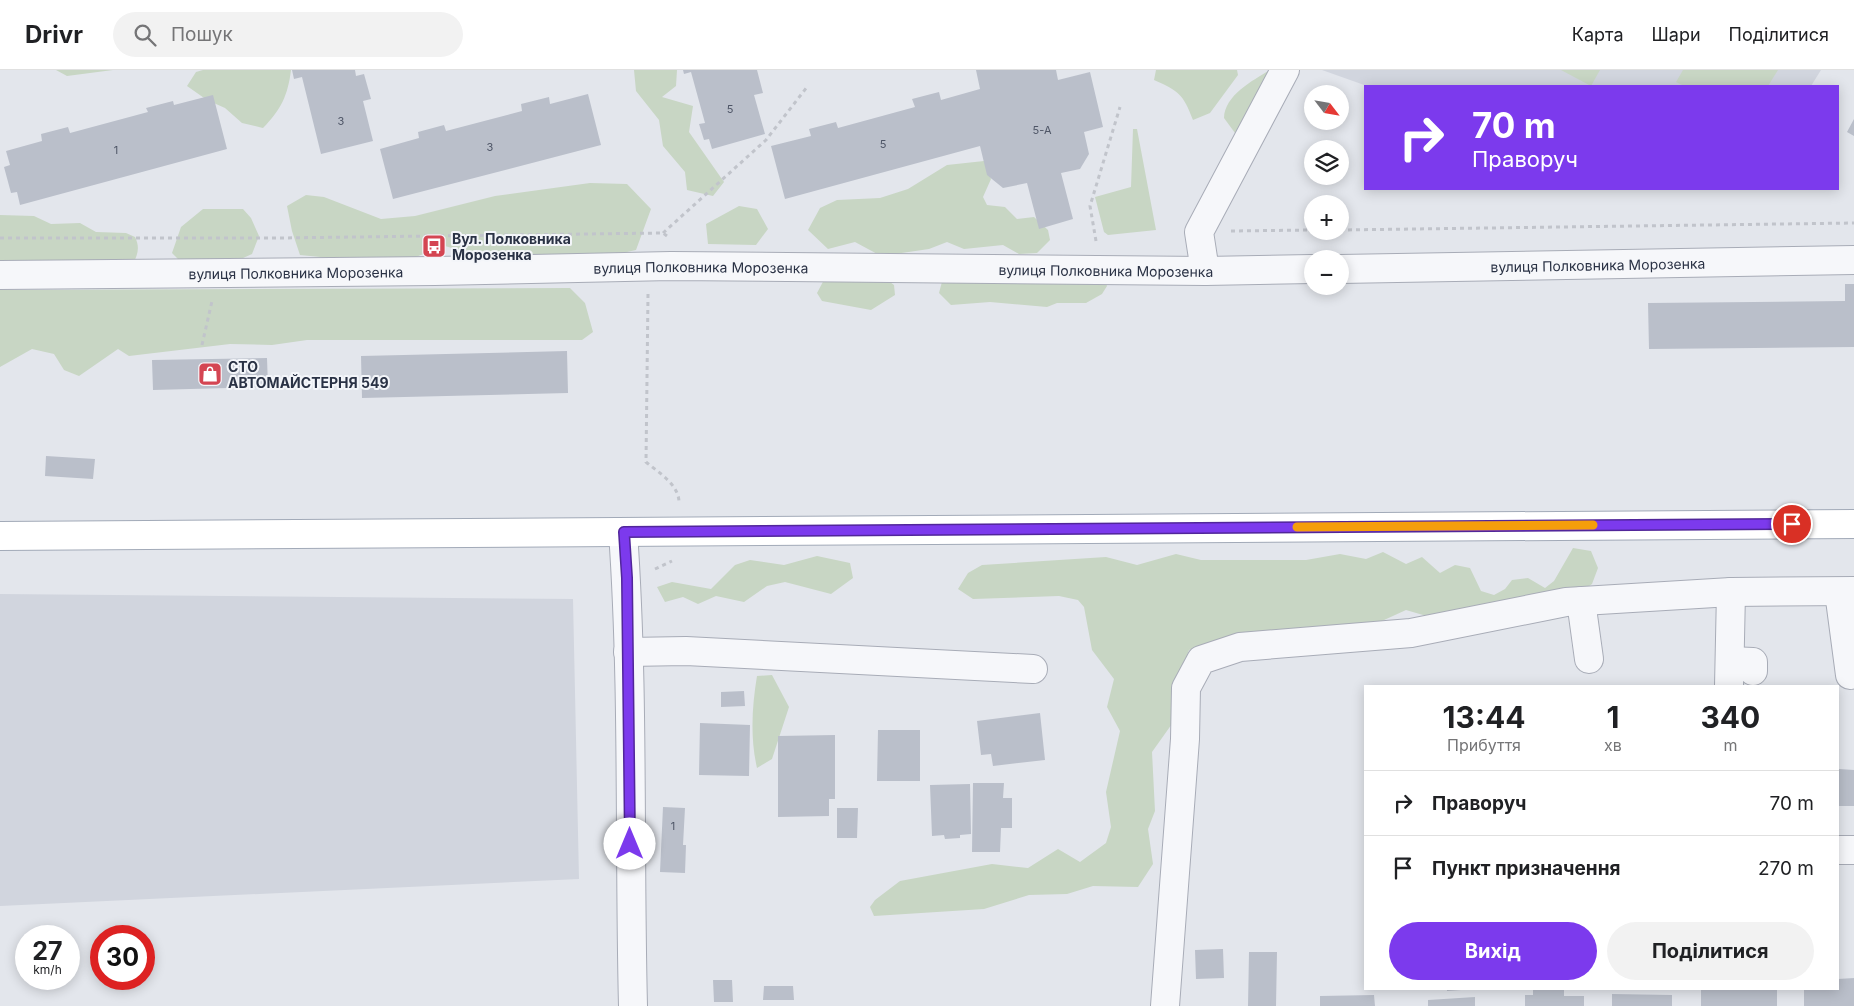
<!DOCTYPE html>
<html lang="uk">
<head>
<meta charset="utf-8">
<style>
  :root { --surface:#fff; --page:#f2f2f2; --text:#202124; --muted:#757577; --line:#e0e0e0; --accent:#7c3aed }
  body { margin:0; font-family:Inter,sans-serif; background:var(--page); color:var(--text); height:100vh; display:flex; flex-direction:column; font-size:19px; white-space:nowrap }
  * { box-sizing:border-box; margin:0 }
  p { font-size:16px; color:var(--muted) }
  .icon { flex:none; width:28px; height:28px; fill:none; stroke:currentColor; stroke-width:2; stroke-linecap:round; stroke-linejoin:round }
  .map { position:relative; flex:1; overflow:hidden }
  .panel { position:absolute; left:1364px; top:615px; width:475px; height:305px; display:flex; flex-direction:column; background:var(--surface); border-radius:0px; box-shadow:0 2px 12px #0003 }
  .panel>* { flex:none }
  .banner { position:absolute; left:1364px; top:15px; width:475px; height:105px; border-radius:0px; box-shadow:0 2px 12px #0003; background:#7c3aed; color:#fff; overflow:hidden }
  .needle { width:32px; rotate:121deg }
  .tools { position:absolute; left:1304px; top:15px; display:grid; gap:10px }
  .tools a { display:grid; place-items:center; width:45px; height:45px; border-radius:50%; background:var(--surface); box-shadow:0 2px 12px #0003; font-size:25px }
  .speed { position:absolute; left:15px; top:855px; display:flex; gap:10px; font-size:25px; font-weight:700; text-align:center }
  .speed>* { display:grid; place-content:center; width:65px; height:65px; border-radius:50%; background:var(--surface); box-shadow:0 2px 12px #0003; line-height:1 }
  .speed small { font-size:12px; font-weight:400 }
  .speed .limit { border:8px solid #d22; background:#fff; color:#111 }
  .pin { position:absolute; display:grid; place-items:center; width:42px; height:42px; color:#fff; margin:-21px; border:2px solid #fff; border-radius:50%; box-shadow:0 1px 5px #0007 }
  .me { position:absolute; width:55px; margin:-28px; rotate:0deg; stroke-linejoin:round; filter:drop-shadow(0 0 4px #0008) }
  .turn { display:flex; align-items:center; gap:18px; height:105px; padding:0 25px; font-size:22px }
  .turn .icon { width:65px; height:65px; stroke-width:2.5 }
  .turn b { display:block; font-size:35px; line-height:42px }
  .eta { display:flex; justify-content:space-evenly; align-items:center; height:85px; text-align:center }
  .eta b { font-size:30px; font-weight:700; line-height:35px }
  .primary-button { display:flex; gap:10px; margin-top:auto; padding:10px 25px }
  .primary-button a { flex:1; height:58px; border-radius:30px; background:var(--accent); color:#fff; font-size:20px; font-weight:700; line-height:58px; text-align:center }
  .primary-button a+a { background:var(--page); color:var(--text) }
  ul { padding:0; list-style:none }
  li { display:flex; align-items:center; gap:15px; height:65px; padding:0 25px; border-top:1px solid var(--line) }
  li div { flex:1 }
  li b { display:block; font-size:19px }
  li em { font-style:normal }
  header { display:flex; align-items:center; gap:30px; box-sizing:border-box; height:70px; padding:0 25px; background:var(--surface); border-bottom:1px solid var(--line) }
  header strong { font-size:24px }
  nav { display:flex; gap:28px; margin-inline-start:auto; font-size:18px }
  .search { width:350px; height:45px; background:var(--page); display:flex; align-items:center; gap:12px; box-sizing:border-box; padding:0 18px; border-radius:28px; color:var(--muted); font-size:19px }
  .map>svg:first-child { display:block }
  .built { fill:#d1d5de }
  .green { fill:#c8d6c4 }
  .building { fill:#babfca }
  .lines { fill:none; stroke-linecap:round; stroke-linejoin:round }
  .minor-casing { stroke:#a8acb7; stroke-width:30 }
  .major-casing { stroke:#a2aab8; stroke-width:30 }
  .path { stroke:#c1c4cb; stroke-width:3; stroke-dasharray:4 4; stroke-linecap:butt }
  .minor { stroke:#f6f7fa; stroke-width:28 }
  .major { stroke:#fff; stroke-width:28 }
  .route-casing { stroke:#51269a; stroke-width:12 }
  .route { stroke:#7c3aed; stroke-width:9 }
  .slow { stroke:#f59e0b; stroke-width:9 }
  .labels { text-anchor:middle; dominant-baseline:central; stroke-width:4; stroke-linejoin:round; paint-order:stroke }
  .number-label { font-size:11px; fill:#4e5566 }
  .poi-label { font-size:14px; font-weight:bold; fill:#2a3245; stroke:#f3f5f9; text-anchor:start }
  .street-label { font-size:14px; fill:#2a3245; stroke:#f3f5f9 }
</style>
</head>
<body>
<header>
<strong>Drivr</strong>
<div class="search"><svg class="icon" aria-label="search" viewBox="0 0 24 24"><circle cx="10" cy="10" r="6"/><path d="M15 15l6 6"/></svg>Пошук</div>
<nav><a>Карта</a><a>Шари</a><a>Поділитися</a></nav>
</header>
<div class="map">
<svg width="1854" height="936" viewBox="0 0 1854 936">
  <rect width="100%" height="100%" fill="#e3e6ec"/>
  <path class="built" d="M1322 0H1821L1811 16H1367Z
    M0 524 573 529 579 809 0 836Z"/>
  <path class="green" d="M56 0H113L67 6Z
    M203 0H291C288 25 281 40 263 58L242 53 225 38 207 30 187 16 196 2Z
    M634 0H677L676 16 662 27 693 36 689 62 724 112 713 126 687 120 685 102 663 76 659 50 636 21Z
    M1156 0H1237L1238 5 1210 43 1193 50C1183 24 1179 21 1154 10Z
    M1270 0 1255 52 1235 63 1224 48C1225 25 1252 11 1270 0Z
    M1561 0H1600L1591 16Z
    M1683 0H1778L1768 16H1684L1676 12Z
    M1133 59H1137L1156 160 1108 165 1104 162 1095 127 1131 117Z
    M984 91 991 109 983 127 987 135 1005 137 1017 149 1034 147 1048 160 1050 170 1037 183 1019 184 1003 175 964 179 947 172 929 179 881 186 855 172 828 179 808 160 820 138 837 130 880 128 908 119 947 95Z
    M590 113 627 114 651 139 636 180 591 190 486 188 445 176 405 191 371 192 300 185 292 161 287 136 306 125 324 127 381 149 415 146 495 126Z
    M739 136 757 139 768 159 756 175 708 174 706 154Z
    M203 139H243L251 148 259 166 252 184 232 193 180 191 172 183 181 157Z
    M0 145 34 146 51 154 80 153 96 162 126 163 135 167C140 177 138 184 133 194L0 204Z
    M1102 203 1107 216 1102 224 1086 233H1057L1047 237 990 232 951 235 939 223 943 208Z
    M825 208 887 210 894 215 895 225 871 240 822 231 817 223Z
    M570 218 585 233 593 262 582 270H307L272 275 230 274 129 286 118 279 79 306 64 300 54 284 32 279 0 297V220Z
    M1573 478 1591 481 1598 498 1592 514 1575 526 1440 550 1406 540 1371 556 1267 576 1233 565 1189 580 1174 624 1184 637 1152 682 1155 741 1148 759 1153 794 1138 817 1093 816 1067 824 1029 825 984 839 874 846 870 837 875 830 900 811 992 794 1028 798 1058 779 1080 792 1106 773 1111 757 1106 722 1120 661 1107 637 1114 609 1092 580 1084 537 1078 530 1059 526 973 529 958 519 968 503 982 495 1106 487 1137 495 1176 484 1201 490H1306L1340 484 1366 489 1383 482 1406 494 1422 487 1440 503 1455 495 1470 498 1481 521 1494 525 1505 519 1512 510 1528 508 1545 518 1554 511Z
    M817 486 850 493 853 508 831 524 785 512 767 516 744 532 716 526 698 534 683 527 665 532 657 517 672 512 711 519 735 495 750 490 784 495Z
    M772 605 789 637 772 689 757 698C750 668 752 636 757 606Z"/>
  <path class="building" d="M292 0H355L356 6 364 4 371 29 363 31 373 71 321 84 302 7 294 9Z
    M683 0H757L763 23 754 25 765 64 712 79 709 69 704 70 699 54 705 53 691 2 684 4Z
    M976 0H1056L1058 10 1090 2 1103 57 1084 62 1089 84 1080 99 1061 103 1073 149 1039 159 1027 113 1003 118 987 105 980 76 785 129 771 76 811 66 809 59 836 52 838 58 915 37 912 29 939 22 941 30 980 19Z
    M588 24 601 75 393 129 380 79 419 68 418 62 444 55 446 61 522 41 521 34 549 27 550 34Z
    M213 25 227 79 20 135 17 122 11 123 4 97 10 95 6 81 42 71 41 64 68 57 70 63 148 42 146 38 173 31 174 35Z
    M1854 49V66L1847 62Z
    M1845 214H1854V277L1649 279 1648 233 1845 231Z
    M567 281 568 323 362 328 361 286Z
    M267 288 268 317 153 320 152 290Z
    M46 386 95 389 93 409 45 406Z
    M744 621 745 636 721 637V622Z
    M1040 643 1045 690 993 696 991 684 981 685 977 651Z
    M700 653 750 655 749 706 699 705Z
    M878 660H920V711H877Z
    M835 665V729H829V746L778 747V666Z
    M1839 699 1854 700V736H1838Z
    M973 713H1004L1003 728H1012V758H1001L1000 782H972Z
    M970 714 971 764 960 765V768L945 769 944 765 932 766 930 715Z
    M663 737 685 738 683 775H686L685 803 660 802Z
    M837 738H858L857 768H837Z
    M1223 879 1224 908 1196 909 1195 880Z
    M1249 882H1277L1276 936H1248Z
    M1854 908V936H1804V919H1838V909Z
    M713 910H732L733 932H714Z
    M764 916H793L794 930H763Z
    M1447 919H1461V920L1447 921Z
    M1533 919H1564V926H1584V936H1525V925H1533Z
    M1745 919H1777V936H1701V920Z
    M1612 924 1672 925V936H1612Z
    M1374 925 1375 936H1320V926Z
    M1475 927V936H1428V930Z"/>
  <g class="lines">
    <g class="minor-casing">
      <g id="minor">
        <path id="s1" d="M1340 199 1854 190"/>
        <path d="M1205 201 1199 162 1285 0"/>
        <path id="s2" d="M0 205 435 201 671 196 1205 201 1312 199"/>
        <path d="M623 462C634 620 629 778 633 936"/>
        <path d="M1839 522 1850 605"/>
        <path d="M1581 531 1589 589"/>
        <path d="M628 582 686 581 1033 599"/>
        <path d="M1730 591 1753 592V601"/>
        <path d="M1729 616 1731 522"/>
        <path d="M1838 780H1854"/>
        <path d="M1165 936 1185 669 1186 618 1201 590 1240 577 1411 563 1566 532 1731 522 1854 521"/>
      </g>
    </g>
    <g class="major-casing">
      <path id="major" d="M0 466 1854 454"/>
    </g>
    <path class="path" d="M1340 160 1854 153
      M1231 161 1312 160
      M663 163 766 70 807 17
      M0 168H279L663 163 667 166
      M1096 171 1090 136 1120 37
      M648 224 646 392C659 403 680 415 679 434
      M202 275 212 231
      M655 499 672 491"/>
    <use href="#minor" class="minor"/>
    <use href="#major" class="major"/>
  </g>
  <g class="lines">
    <g class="route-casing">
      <path id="route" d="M630 774 627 508 624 462 1792 454"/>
    </g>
    <use href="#route" class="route"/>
    <path class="slow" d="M1297 457 1593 455"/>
  </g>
  <defs>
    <g id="bus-square" transform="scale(1.25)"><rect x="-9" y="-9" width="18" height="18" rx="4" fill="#d44552" stroke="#f3f5f9"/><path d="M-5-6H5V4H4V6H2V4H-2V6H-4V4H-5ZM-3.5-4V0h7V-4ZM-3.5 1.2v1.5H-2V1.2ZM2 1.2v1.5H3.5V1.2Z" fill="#fff"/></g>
    <g id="shop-square" transform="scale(1.25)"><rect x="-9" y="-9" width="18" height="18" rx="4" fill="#d44552" stroke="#f3f5f9"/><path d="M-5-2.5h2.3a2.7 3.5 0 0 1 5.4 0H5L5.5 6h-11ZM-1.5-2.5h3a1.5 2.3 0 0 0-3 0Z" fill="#fff"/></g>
  </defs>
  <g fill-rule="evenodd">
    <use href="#bus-square" x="434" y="176"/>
    <use href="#shop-square" x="210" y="304"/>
  </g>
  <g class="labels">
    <g class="number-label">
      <text x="730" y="39">5</text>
      <text x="341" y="51">3</text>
      <text x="1042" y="60">5-А</text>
      <text x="883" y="74">5</text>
      <text x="490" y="77">3</text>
      <text x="116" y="80">1</text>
      <text x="673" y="756">1</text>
    </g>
    <g class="poi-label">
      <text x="452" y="168">Вул. Полковника<tspan x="452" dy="16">Морозенка</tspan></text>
      <text x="228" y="296">СТО<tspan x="228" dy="16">АВТОМАЙСТЕРНЯ 549</tspan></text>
    </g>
    <g class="street-label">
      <text stroke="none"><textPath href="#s1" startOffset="258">вулиця Полковника Морозенка</textPath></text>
      <text stroke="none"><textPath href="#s2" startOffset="701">вулиця Полковника Морозенка</textPath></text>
      <text stroke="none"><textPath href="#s2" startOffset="1106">вулиця Полковника Морозенка</textPath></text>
      <text stroke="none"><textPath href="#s2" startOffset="296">вулиця Полковника Морозенка</textPath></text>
    </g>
  </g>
</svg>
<div class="tools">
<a><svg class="needle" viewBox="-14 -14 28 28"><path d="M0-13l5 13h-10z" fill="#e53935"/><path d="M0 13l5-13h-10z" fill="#757577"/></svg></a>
<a><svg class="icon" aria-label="layers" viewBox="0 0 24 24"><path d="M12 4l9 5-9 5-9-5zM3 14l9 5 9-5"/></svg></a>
<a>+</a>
<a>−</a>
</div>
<div class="speed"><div>27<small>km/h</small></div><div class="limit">30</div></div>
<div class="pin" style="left:1792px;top:454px;background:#d93025"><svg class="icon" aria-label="arrive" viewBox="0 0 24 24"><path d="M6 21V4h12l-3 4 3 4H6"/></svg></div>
<svg class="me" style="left:630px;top:774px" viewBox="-20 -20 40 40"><circle r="19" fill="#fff"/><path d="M0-13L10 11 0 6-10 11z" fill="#7c3aed"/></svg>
<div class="banner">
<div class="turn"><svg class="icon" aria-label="right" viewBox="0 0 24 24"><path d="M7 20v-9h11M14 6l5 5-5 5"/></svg><div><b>70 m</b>Праворуч</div></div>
</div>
<section class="panel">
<div class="eta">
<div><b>13:44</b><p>Прибуття</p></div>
<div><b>1</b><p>хв</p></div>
<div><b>340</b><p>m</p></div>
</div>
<ul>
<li><svg class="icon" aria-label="right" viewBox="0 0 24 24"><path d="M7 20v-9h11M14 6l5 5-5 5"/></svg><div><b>Праворуч</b></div><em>70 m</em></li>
<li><svg class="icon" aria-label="arrive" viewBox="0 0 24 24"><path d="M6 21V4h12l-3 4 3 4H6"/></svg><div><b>Пункт призначення</b></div><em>270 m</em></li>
</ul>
<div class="primary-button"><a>Вихід</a><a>Поділитися</a></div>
</section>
</div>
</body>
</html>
